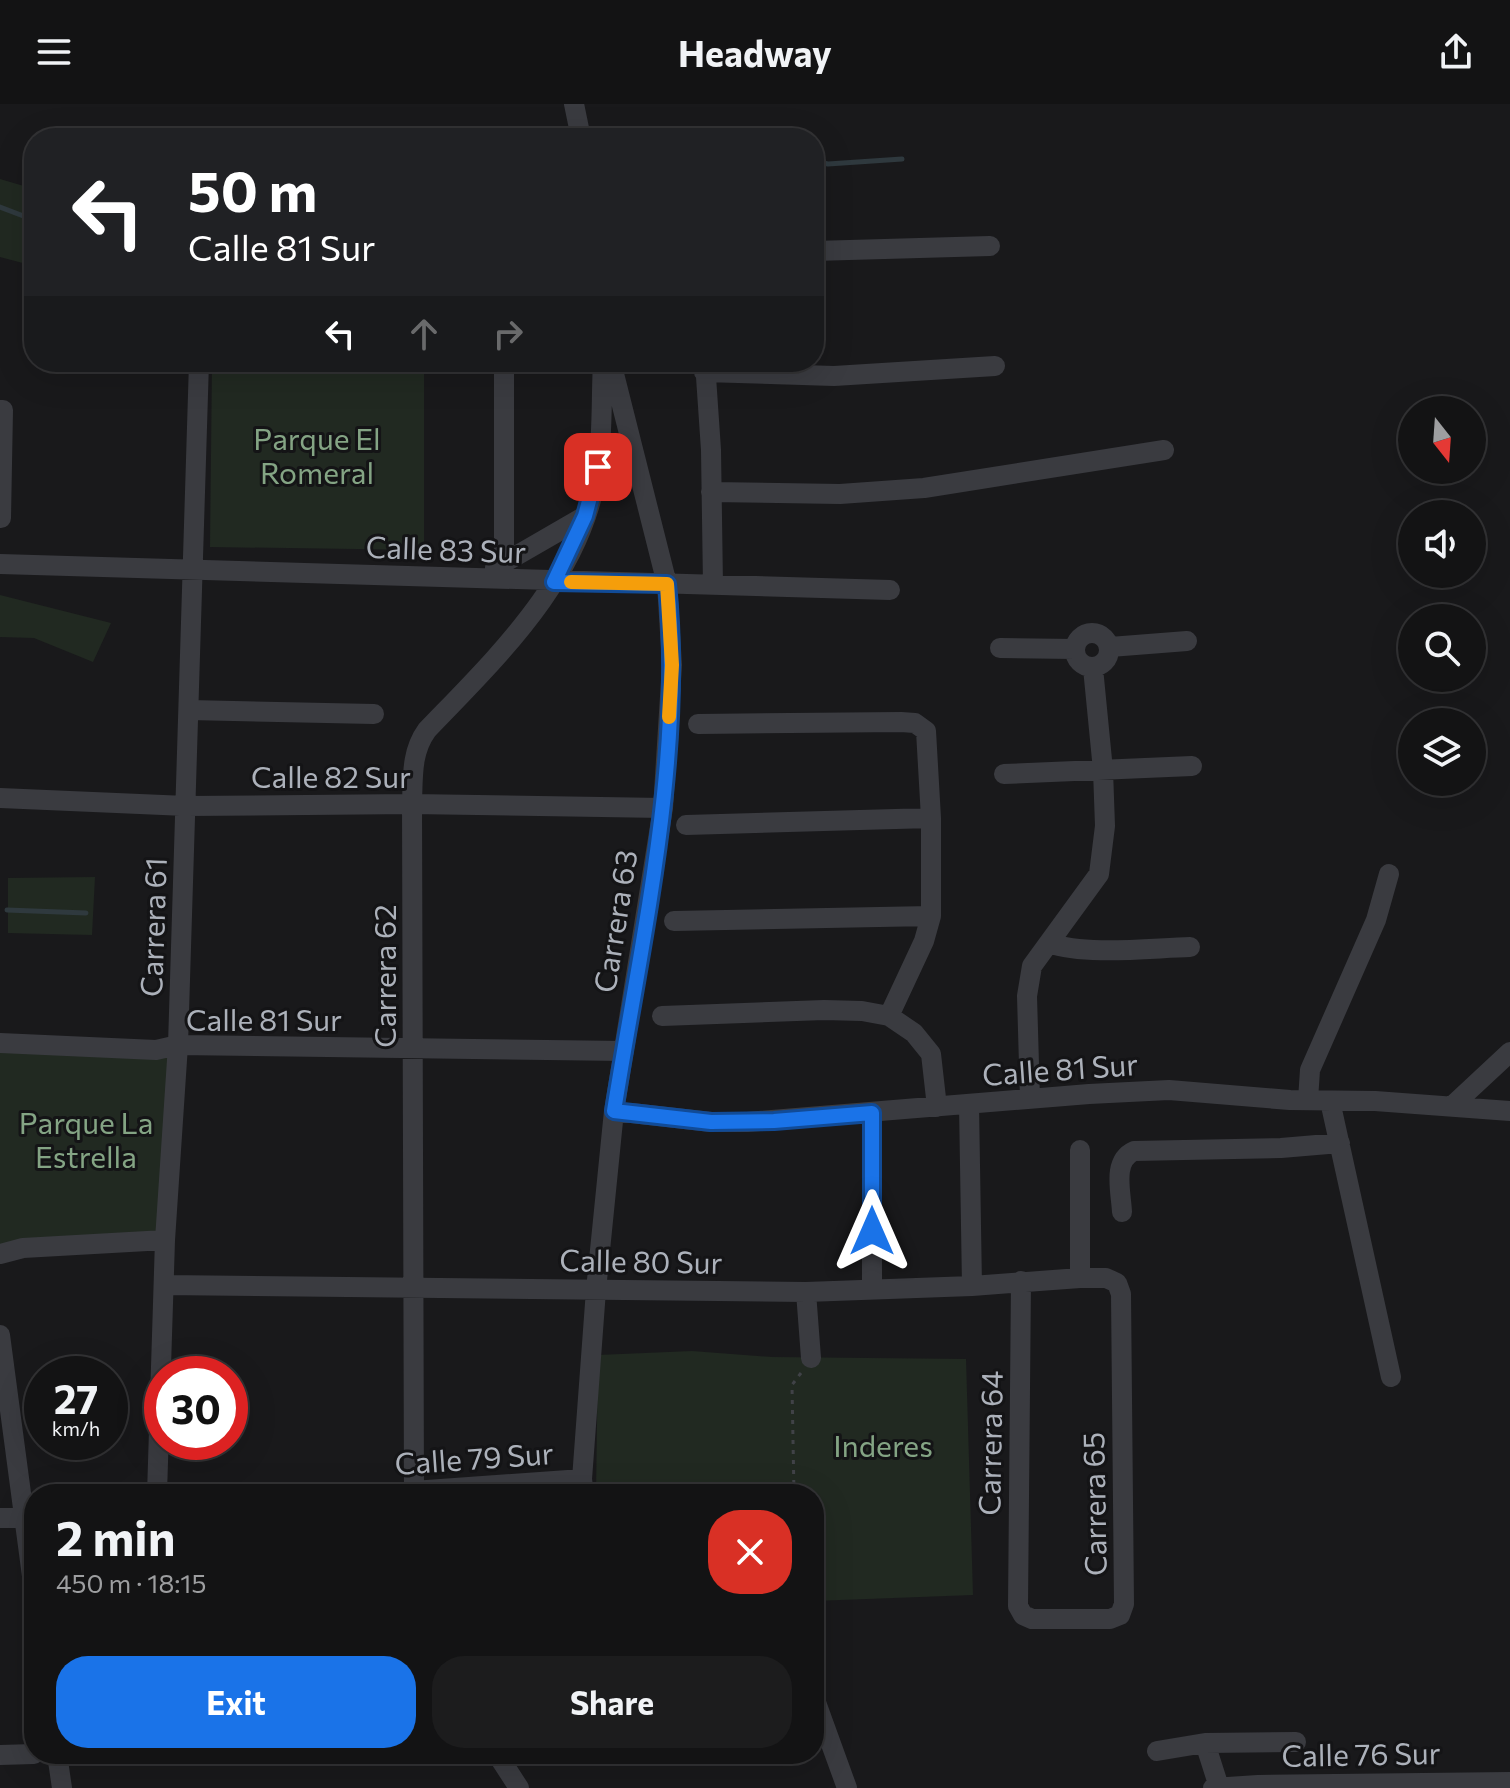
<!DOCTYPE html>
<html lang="en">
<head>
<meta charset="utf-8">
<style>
  :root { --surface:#131314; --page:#1c1c1d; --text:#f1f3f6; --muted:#9d9ea0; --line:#323234; --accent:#1a73e8 }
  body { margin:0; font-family:Commissioner,sans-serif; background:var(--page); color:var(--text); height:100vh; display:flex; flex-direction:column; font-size:30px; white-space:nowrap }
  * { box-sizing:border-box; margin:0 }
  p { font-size:26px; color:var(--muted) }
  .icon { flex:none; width:44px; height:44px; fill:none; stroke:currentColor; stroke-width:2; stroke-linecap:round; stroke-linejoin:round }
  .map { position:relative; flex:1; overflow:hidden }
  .details { position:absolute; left:24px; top:1380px; width:800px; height:280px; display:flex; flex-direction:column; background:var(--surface); border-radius:32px; box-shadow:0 8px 32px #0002,0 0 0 2px var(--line) }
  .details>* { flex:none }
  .hud { position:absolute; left:24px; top:24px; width:800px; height:244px; border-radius:32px; box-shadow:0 8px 32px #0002,0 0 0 2px var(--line); background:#202124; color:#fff; overflow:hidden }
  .needle { width:52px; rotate:163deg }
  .fabs { position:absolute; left:1398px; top:292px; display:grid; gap:16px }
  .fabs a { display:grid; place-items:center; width:88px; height:88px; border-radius:50%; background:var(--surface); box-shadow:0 8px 32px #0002,0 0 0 2px var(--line); font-size:40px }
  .speed { position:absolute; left:24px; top:1252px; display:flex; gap:16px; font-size:40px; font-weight:700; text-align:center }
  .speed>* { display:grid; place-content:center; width:104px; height:104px; border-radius:50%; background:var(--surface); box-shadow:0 8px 32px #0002,0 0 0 2px var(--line); line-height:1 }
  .speed small { font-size:20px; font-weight:400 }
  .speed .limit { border:12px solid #d22; background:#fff; color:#111 }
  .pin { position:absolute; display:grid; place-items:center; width:68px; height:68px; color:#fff; margin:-34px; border-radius:16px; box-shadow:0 4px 12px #0006 }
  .me { position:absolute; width:88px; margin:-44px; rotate:0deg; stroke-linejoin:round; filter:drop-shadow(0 0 6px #0008) }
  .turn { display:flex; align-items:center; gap:28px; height:168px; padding:0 32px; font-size:36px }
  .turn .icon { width:104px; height:104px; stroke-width:2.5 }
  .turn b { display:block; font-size:56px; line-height:68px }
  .lanes { display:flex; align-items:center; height:76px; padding:0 32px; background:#0003; justify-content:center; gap:40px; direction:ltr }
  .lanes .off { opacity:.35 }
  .round { display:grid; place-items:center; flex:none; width:84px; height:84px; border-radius:32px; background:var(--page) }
  .head { display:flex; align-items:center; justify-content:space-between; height:136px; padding:0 32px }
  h1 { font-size:48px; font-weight:700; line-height:60px }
  .cta { display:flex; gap:16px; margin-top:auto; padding:16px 32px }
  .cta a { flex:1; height:92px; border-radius:32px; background:var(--accent); color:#fff; font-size:32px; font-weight:700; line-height:92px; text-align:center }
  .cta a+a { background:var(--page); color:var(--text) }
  header { display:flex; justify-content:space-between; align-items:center; height:104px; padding:0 32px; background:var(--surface); font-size:36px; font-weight:700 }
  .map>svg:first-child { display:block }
  .green { fill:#212921 }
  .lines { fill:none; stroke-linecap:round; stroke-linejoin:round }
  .stream { stroke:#2f393e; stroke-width:5 }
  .path { stroke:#404247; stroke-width:3; stroke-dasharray:4 6; stroke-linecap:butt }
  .minor { stroke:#3a3b40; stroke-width:20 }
  .route-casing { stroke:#114b97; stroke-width:20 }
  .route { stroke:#1a73e8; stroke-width:14 }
  .slow { stroke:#f59e0b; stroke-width:14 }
  .labels { text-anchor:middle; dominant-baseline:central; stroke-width:6; stroke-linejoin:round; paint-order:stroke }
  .park-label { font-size:30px; fill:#84a484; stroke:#141416 }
  .street-label { font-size:30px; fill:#acb1ba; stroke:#141416 }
</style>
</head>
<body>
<header><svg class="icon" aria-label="menu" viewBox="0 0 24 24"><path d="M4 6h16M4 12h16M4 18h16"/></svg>Headway<svg class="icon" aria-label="share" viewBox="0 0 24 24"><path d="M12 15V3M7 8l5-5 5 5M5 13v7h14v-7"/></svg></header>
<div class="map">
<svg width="1510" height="1684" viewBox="0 0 1510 1684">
  <rect width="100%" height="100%" fill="#19191b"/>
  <path class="green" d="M0 75 34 85V162L0 153Z
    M212 258H424V446L210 443Z
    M0 491 111 519 93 558 34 534 0 533Z
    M95 773 92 831 8 829V774Z
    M0 939 178 941 165 1136 0 1150Z
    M692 1247 772 1253 966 1255 973 1491 814 1497V1390H596L598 1251Z"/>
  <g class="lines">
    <path class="stream" d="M814 57 828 60 902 55
      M0 103 34 116
      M7 806 86 809"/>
    <path class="path" d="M794 1390 792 1281 801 1269"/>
    <path class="minor" d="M574 0 581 34
      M814 147 990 142
      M705 258 711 346 713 481
      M704 268 834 272 995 262
      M0 306H3L1 414
      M711 388 840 390 924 384 1164 346
      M504 457V258
      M0 460 890 486
      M495 464 585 412
      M1075 546a17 17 0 1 1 34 0a17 17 0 1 1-34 0Z
      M1110 543 1187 537
      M1000 544 1075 545
      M189 606 374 610
      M698 620 901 618 915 619 926 627 931 714V812L924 837 889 912
      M1004 670 1192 662
      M0 694 186 702 412 700 663 704
      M686 721 931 714
      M674 817 931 812
      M1049 839C1086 852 1150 844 1190 843
      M662 912 824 906 862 907 889 912 914 929 931 950 937 1003
      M0 939 156 946 178 941 624 947
      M1030 995 1027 892 1032 862 1099 770 1105 722 1103 666 1093 564
      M1308 996 1310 966 1376 816 1389 770
      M1330 997 1391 1273
      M969 1000 972 1182
      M1451 1003 1510 948
      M614 1007 711 1018H747L1089 990 1169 986 1290 996 1375 997 1510 1007
      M1080 1046V1174
      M1122 1108C1121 1087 1112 1057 1134 1047L1281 1044 1340 1039
      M0 1150 23 1144 165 1136
      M164 1181 806 1188 972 1182 1080 1174H1106L1117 1179 1121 1190 1124 1500 1120 1511 1110 1515H1032L1023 1511 1018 1502 1021 1177
      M872 1186V1009
      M806 1188 811 1254
      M0 1231 34 1487
      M157 1390 165 1136 178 941 199 258
      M371 1390 582 1375
      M414 1390 412 700C413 673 411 648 427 626 499 551 584 471 598 362 603 328 601 292 603 258
      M584 1390 582 1375 596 1186 614 1007 663 704 672 561 667 480 611 258
      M0 1414 34 1412
      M814 1593 847 1684
      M1157 1647 1205 1639
      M57 1650 62 1684
      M497 1650 519 1684
      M0 1651 34 1650
      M1219 1683 1205 1639 1296 1638
      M1213 1684 1258 1681 1510 1678"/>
  </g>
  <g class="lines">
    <g class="route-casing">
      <path id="route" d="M598 363 585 412 554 478 667 480C685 653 641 837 614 1007L711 1018 774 1017 872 1009V1127"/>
    </g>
    <use href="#route" class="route"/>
    <path class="slow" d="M571 478 667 480 672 561 669 613"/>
  </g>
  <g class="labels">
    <g class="park-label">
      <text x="317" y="333">Parque El<tspan x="317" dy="34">Romeral</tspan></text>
      <text x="86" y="1017">Parque La<tspan x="86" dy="34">Estrella</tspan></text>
      <text x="883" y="1340">Inderes</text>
    </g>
    <g class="street-label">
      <text transform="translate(446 444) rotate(2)">Calle 83 Sur</text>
      <text x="331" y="671">Calle 82 Sur</text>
      <text transform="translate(614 817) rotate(-81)">Carrera 63</text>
      <text transform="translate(152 823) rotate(-88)">Carrera 61</text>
      <text transform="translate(383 872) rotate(-90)">Carrera 62</text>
      <text x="264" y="914">Calle 81 Sur</text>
      <text transform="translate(1060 964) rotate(-4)">Calle 81 Sur</text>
      <text transform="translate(641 1156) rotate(1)">Calle 80 Sur</text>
      <text transform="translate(989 1339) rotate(-89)">Carrera 64</text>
      <text transform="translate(474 1353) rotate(-4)">Calle 79 Sur</text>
      <text transform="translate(1093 1400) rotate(-91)">Carrera 65</text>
      <text transform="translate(1361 1649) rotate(-1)">Calle 76 Sur</text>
    </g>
  </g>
</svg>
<div class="fabs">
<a><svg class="needle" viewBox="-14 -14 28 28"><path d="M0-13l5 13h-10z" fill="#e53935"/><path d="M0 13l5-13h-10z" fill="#9d9ea0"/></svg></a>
<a><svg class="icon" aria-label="sound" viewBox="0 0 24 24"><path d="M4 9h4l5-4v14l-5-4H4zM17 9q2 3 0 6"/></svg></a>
<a><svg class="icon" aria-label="search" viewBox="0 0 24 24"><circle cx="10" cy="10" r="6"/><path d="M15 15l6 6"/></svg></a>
<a><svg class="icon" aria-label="layers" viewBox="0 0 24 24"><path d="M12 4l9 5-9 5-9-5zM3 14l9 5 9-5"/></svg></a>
</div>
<div class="speed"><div>27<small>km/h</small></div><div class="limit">30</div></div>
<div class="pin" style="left:598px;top:363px;background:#d93025"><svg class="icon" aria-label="arrive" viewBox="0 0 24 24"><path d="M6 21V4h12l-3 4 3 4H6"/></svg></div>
<svg class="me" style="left:872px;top:1127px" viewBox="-20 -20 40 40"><path d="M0-17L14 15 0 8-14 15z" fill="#1a73e8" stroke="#fff" stroke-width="4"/></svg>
<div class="hud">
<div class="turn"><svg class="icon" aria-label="left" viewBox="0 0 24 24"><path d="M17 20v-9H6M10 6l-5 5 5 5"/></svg><div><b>50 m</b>Calle 81 Sur</div></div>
<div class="lanes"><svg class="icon" aria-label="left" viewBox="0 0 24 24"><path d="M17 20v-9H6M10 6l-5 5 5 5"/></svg><svg class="icon off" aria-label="ahead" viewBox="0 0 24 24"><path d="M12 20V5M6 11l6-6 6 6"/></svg><svg class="icon off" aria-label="right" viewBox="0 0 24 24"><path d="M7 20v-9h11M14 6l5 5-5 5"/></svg></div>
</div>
<section class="details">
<div class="head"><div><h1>2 min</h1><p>450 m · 18:15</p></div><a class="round" style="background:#d93025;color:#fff"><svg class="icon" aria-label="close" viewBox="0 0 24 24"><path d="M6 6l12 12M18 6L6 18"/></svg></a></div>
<div class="cta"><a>Exit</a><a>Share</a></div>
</section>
</div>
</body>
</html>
